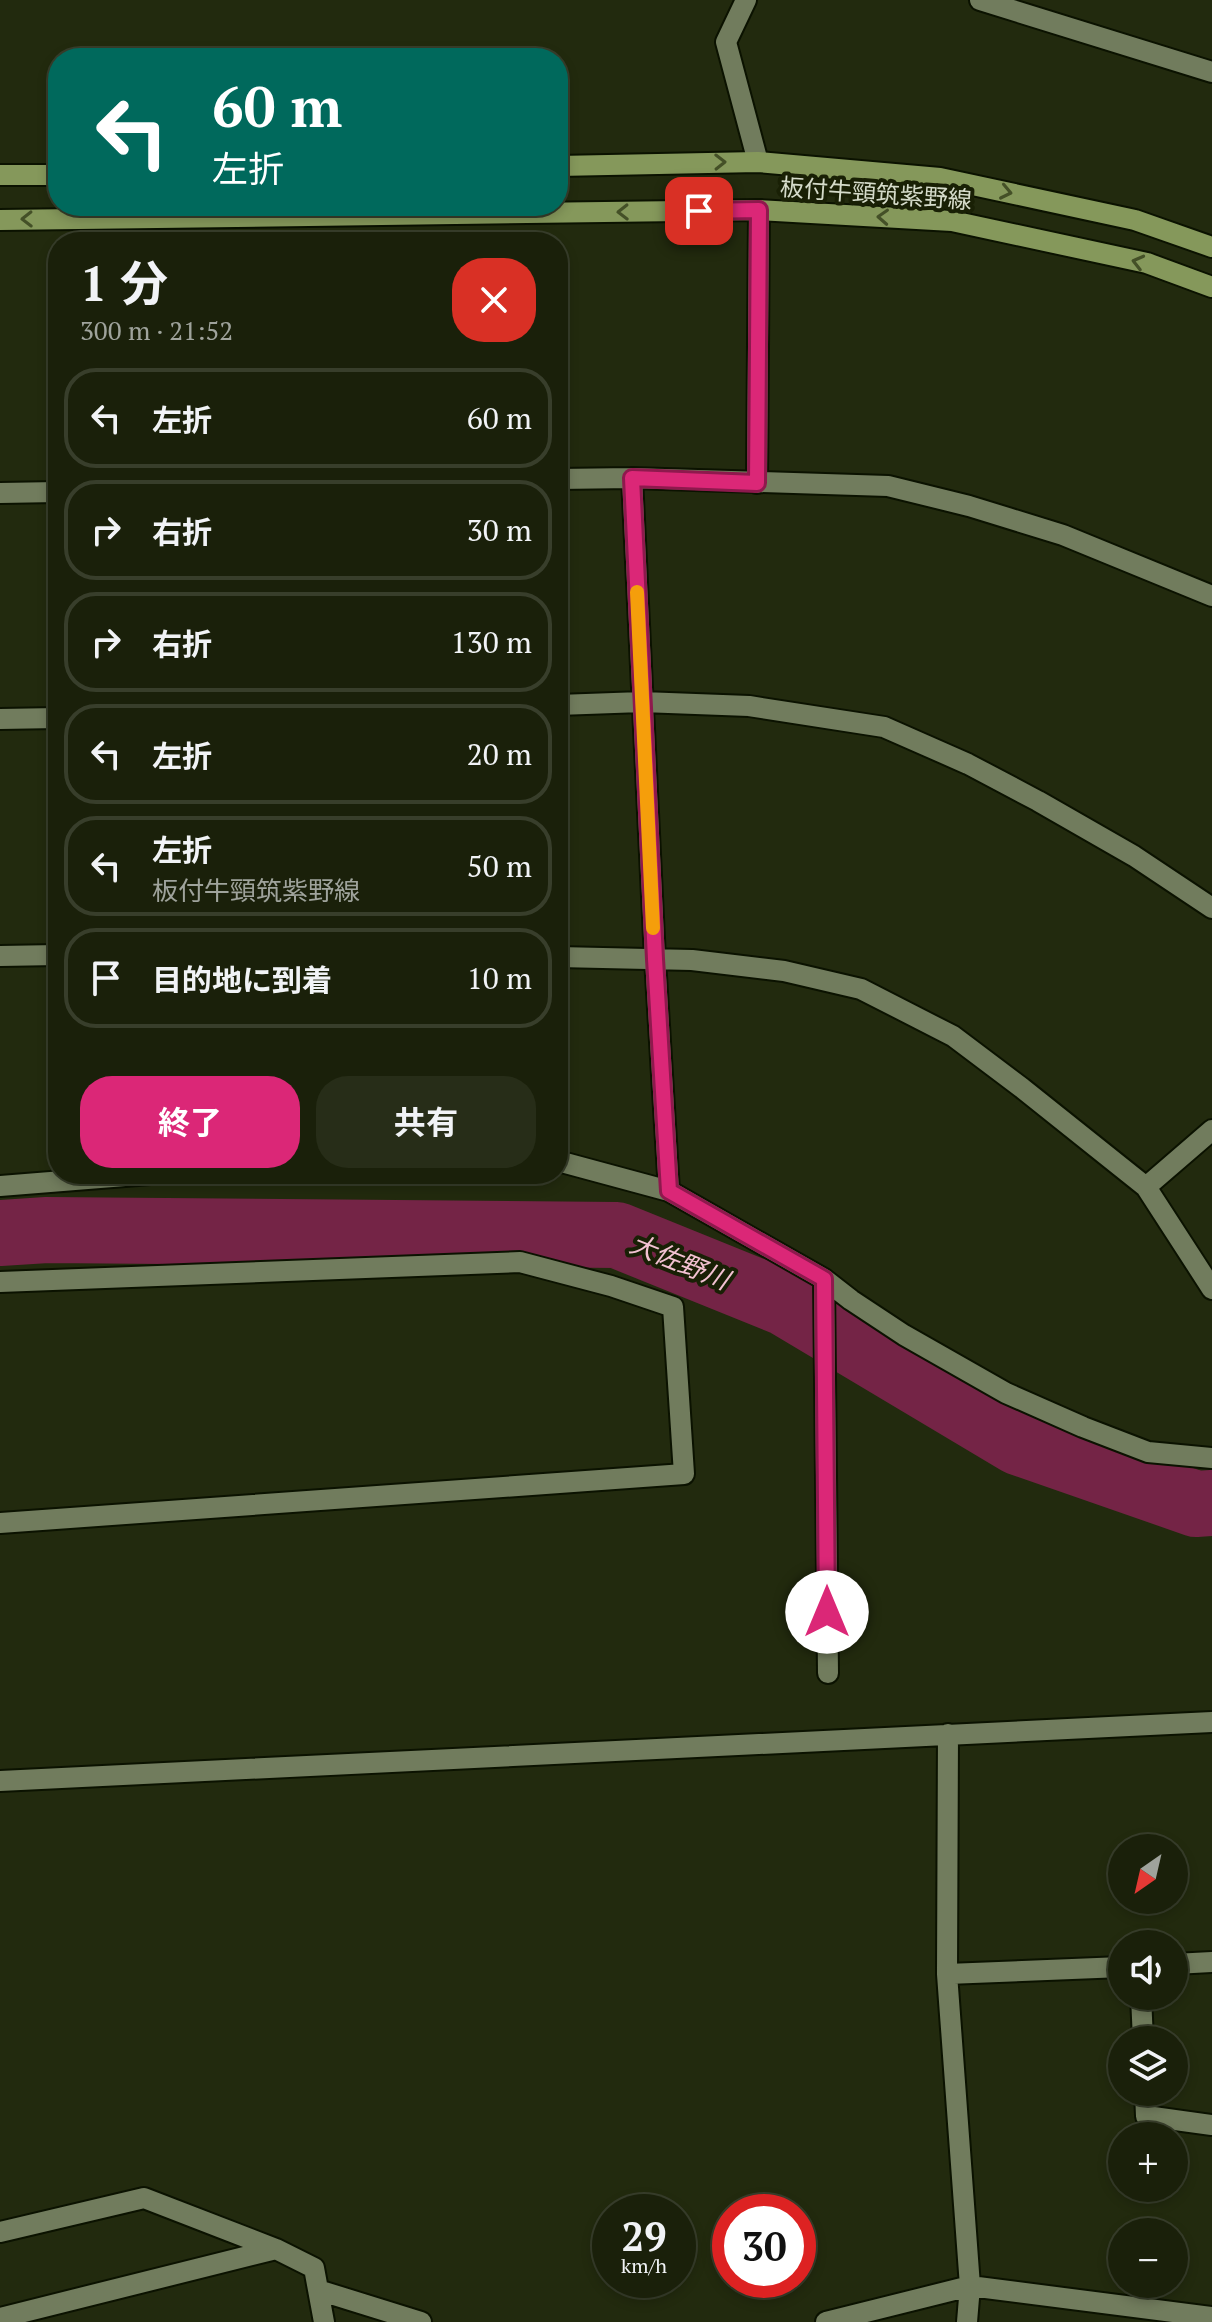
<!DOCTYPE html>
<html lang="ja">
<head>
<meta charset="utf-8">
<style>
  :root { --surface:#1a200a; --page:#272d18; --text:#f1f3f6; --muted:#9fa39c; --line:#383e2b; --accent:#db2777 }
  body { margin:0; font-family:"PT Serif","Noto Sans JP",serif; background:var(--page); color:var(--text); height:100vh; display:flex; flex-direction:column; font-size:30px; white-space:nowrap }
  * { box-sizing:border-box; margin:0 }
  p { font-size:26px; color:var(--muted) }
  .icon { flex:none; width:44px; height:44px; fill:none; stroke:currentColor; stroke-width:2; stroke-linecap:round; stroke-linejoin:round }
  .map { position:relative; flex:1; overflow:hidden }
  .details { position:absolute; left:48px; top:232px; width:520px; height:952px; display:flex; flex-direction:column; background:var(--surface); border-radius:32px; box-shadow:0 4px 12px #0003,0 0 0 2px var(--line) }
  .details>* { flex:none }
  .hud { position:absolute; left:48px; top:48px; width:520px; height:168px; border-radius:32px; box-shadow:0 4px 12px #0003,0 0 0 2px var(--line); background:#00695c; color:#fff; overflow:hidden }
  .needle { width:52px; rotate:214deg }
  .buttons { position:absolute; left:1108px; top:1834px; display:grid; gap:16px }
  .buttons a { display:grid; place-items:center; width:80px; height:80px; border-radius:50%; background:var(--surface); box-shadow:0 4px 12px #0003,0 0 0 2px var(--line); font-size:40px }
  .speed { position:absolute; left:592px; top:2194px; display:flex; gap:16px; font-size:40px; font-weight:700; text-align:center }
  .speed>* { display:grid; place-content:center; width:104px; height:104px; border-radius:50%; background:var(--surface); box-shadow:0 4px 12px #0003,0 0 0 2px var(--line); line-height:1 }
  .speed small { font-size:20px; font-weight:400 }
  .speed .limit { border:12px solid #d22; background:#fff; color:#111 }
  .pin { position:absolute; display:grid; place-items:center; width:68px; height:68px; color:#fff; margin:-34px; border-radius:16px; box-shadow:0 4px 12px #0006 }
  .me { position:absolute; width:88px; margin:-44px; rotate:0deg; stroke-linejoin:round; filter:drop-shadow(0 0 6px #0008) }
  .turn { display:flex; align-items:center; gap:28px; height:168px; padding:0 32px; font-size:36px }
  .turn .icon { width:104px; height:104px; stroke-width:2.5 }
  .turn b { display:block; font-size:56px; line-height:68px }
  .round { display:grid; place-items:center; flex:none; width:84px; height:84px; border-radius:32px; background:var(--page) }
  .head { display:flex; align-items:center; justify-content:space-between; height:136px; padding:0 32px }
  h1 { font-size:48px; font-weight:700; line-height:60px }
  .action { display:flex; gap:16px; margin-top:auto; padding:16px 32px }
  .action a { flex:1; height:92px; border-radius:32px; background:var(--accent); color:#fff; font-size:32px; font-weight:700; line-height:92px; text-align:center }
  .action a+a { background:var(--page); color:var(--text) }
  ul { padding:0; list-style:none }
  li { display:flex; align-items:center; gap:24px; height:100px; margin:0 16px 12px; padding:0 16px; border:4px solid var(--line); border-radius:32px }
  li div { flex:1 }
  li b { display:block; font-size:30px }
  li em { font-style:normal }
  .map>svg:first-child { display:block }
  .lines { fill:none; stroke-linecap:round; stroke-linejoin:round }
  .river { stroke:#742446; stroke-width:66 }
  .minor-casing { stroke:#0b1200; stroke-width:24 }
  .major-casing { stroke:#0b1200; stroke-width:24 }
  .minor { stroke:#717c5d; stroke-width:20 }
  .major { stroke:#85985b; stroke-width:20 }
  .oneway { stroke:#445027 }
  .route-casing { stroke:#8e194d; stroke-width:20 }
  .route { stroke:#db2777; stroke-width:14 }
  .slow { stroke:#f59e0b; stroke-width:14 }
  .labels { text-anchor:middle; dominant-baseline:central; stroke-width:8; stroke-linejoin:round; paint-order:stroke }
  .street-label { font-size:24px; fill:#d5dbca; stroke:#192005 }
  .water-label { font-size:26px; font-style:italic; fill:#f3c2d2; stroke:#192005 }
</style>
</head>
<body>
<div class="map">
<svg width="1212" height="2322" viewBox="0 0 1212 2322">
  <rect width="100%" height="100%" fill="#222a0e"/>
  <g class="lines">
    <path class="river" d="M0 1233 47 1230 617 1235 785 1303 1018 1442 1196 1504 1212 1503"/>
    <g class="minor-casing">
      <path id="minor" d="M746 0 726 42 758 162
        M980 0 1212 72
        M632 478 655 959 669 1191
        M558 479 632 478 888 486 969 506 1063 535 1212 596
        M757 483 759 210
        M0 493 58 492
        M558 705 642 702 749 706 884 727 968 764 1038 801 1134 856 1212 908
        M0 719 58 718
        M0 956 58 955
        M558 957 692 960 784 971 861 989 953 1036 1022 1088 1146 1187 1212 1289
        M558 1161 669 1191 824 1279 851 1300 904 1335 1006 1393 1083 1427 1148 1452 1212 1458
        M0 1186 150 1174
        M1146 1187 1212 1130
        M824 1279 828 1673
        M0 1282 520 1262 611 1286 673 1307 684 1474 0 1523
        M948 1734 947 1974 970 2286 967 2322
        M0 1781 1212 1722
        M1174 1964 1212 1962
        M947 1974 1122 1967
        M1141 1996 1143 2040
        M1145 2092 1146 2116 1212 2125
        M0 2232 144 2198 276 2249
        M318 2290 421 2322
        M0 2318 276 2249 314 2268 324 2322
        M826 2322 970 2286 1212 2317"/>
    </g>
    <g class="major-casing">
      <path id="major" d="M558 166 758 162 940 178 1135 220 1212 247
        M0 175H58
        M0 220 759 210 952 221 1147 263 1212 287"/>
    </g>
    <use href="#minor" class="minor"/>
    <use href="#major" class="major"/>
  </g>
  <defs><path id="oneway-chevron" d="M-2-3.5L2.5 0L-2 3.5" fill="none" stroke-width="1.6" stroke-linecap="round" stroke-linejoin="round" transform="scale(2)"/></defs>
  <g class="oneway">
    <use href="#oneway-chevron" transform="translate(720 162) rotate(-1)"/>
    <use href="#oneway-chevron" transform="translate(1006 192) rotate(12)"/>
    <use href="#oneway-chevron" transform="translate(623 212) rotate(179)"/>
    <use href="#oneway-chevron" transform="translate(883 217) rotate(-177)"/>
    <use href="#oneway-chevron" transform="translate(27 219) rotate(179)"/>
    <use href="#oneway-chevron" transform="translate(1138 262) rotate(-166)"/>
  </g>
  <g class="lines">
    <g class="route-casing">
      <path id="route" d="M699 211 759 210 757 483 632 478 655 959 669 1191 824 1279 827 1612"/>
    </g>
    <use href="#route" class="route"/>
    <path class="slow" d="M637 592 653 928"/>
  </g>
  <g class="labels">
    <g class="street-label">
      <text transform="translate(876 193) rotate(4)">板付牛頸筑紫野線</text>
    </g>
    <g class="water-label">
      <text transform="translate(680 1261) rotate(22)">大佐野川</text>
    </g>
  </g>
</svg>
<div class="buttons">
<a><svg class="needle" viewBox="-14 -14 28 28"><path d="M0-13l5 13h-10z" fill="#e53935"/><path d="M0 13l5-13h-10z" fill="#9fa39c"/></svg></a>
<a><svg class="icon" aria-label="sound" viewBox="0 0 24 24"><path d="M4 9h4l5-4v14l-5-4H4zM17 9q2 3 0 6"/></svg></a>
<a><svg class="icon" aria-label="layers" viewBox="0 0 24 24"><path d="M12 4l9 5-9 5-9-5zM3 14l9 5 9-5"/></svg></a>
<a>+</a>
<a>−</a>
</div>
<div class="speed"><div>29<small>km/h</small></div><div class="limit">30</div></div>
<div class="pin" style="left:699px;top:211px;background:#d93025"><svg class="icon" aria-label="arrive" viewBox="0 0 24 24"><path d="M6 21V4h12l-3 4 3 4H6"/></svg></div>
<svg class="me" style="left:827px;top:1612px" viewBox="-20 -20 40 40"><circle r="19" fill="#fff"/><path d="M0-13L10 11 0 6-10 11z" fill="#db2777"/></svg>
<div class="hud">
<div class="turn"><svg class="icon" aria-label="left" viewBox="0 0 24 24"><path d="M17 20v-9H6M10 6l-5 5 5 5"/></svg><div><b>60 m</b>左折</div></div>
</div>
<section class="details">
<div class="head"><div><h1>1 分</h1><p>300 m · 21:52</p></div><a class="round" style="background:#d93025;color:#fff"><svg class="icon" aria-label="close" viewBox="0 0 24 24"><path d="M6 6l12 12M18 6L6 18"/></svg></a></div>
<ul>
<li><svg class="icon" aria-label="left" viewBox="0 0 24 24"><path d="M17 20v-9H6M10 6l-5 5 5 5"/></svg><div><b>左折</b></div><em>60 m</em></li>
<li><svg class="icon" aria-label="right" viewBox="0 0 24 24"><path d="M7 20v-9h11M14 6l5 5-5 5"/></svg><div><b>右折</b></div><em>30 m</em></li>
<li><svg class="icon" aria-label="right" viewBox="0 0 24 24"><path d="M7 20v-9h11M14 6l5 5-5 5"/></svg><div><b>右折</b></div><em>130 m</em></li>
<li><svg class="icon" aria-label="left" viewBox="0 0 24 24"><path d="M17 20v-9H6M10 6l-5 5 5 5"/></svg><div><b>左折</b></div><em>20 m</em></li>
<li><svg class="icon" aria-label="left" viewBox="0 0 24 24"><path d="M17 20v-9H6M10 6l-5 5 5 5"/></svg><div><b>左折</b><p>板付牛頸筑紫野線</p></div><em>50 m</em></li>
<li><svg class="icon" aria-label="arrive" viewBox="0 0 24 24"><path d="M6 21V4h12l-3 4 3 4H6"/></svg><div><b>目的地に到着</b></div><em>10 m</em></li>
</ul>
<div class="action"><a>終了</a><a>共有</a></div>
</section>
</div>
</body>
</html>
